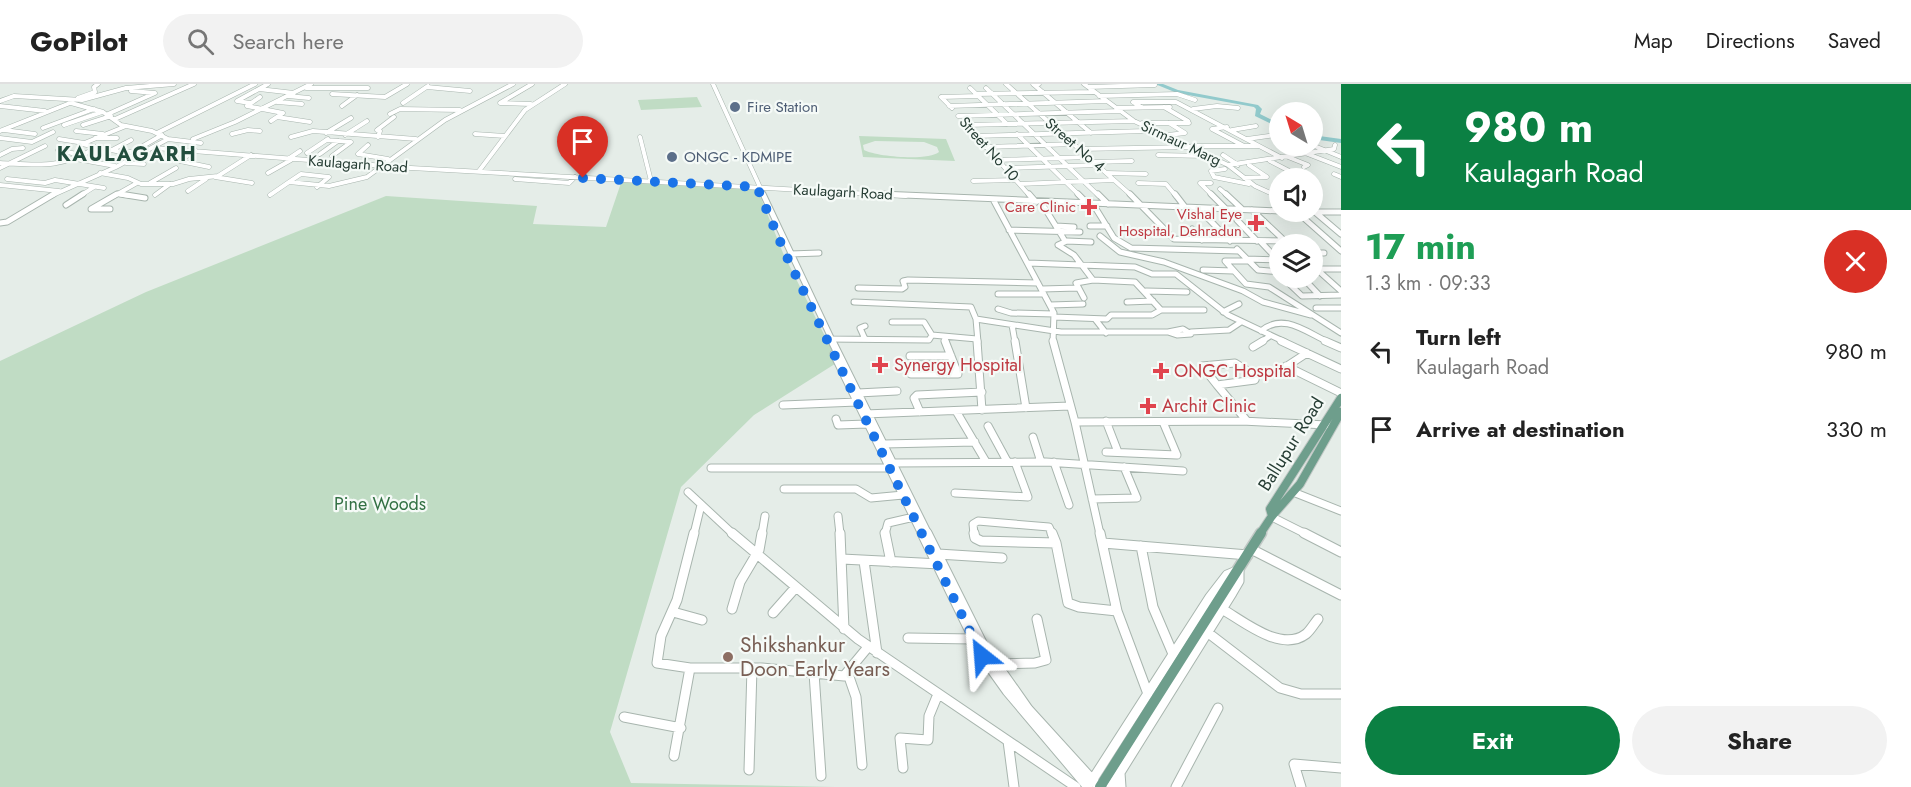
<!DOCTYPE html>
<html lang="en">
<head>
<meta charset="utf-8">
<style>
  :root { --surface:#fff; --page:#f2f2f2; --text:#222; --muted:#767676; --line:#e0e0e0; --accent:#0b8043 }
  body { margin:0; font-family:Jost,sans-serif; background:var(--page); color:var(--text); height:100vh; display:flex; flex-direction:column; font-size:22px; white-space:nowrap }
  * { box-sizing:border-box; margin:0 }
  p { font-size:20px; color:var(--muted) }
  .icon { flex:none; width:33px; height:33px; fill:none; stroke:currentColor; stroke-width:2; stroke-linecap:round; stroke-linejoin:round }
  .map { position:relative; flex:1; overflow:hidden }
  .drawer { display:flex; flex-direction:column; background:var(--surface); width:570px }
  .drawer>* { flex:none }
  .banner { background:#0b8043; color:#fff; overflow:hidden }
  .needle { width:39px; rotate:322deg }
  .buttons { position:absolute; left:1269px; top:18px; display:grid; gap:12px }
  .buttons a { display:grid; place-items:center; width:54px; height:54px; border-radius:50%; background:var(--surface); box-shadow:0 6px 24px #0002; font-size:30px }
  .pin { position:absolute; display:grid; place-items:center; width:51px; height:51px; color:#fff; margin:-62px -26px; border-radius:50% 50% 50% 0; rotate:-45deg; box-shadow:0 0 6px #0007 }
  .pin .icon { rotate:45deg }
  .me { position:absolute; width:66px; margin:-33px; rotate:332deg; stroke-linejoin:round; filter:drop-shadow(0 0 4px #0008) }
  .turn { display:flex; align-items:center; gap:21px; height:126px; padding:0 24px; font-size:27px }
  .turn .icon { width:78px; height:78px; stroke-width:2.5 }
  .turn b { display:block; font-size:42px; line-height:51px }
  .round { display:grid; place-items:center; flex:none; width:63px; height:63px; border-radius:32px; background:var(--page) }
  .headline { display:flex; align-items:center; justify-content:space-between; height:102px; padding:0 24px }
  h1 { font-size:36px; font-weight:700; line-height:45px; color:#1e9e55 }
  .cta { display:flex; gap:12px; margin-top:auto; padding:12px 24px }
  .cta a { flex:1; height:69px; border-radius:36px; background:var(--accent); color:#fff; font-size:24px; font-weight:700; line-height:69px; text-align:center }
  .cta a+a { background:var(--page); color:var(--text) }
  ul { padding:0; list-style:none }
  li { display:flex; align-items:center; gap:18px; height:78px; padding:0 24px }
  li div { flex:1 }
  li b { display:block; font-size:22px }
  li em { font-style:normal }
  header { display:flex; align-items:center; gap:36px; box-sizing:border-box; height:84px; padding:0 30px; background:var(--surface); border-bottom:2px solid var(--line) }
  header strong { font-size:28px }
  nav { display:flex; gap:33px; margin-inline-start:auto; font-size:21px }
  .search { width:420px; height:54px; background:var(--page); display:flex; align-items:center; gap:15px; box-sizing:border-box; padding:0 21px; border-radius:33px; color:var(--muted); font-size:22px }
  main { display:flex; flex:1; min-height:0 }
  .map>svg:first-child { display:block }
  .green { fill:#c0dcc4; fill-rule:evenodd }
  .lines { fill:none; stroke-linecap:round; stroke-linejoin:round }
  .river { fill:#92cacc; fill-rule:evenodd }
  .minor-far3-casing { stroke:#a8b5ae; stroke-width:5 }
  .minor-far2-casing { stroke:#a8b5ae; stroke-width:7 }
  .minor-far1-casing { stroke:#a8b5ae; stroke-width:9 }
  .minor-casing { stroke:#a8b5ae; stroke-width:11 }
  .major-far1-casing { stroke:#c2c9c6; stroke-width:10 }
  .major-casing { stroke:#c2c9c6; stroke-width:13 }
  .minor-far3 { stroke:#fff; stroke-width:4 }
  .minor-far2 { stroke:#fff; stroke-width:5 }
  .minor-far1 { stroke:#fff; stroke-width:7 }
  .minor { stroke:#fff; stroke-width:9 }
  .major-far1 { stroke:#6e9e8c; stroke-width:8 }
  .major { stroke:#6e9e8c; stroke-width:10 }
  .route { stroke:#1a73e8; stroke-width:10; stroke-dasharray:0 18 }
  .service-dot { fill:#5c6f8a; stroke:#f5faf7; stroke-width:2 }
  .health-dot { fill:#e0444e; stroke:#f5faf7; stroke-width:2 }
  .education-dot { fill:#8d6e63; stroke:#f5faf7; stroke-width:2 }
  .labels { text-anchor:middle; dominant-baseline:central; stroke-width:4.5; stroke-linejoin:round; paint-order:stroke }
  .far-service-label { font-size:15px; fill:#4e5e75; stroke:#f5faf7; text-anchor:start }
  .far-street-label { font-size:15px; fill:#263d34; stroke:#f5faf7 }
  .far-health-label { font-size:15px; fill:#be3a42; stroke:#f5faf7; text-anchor:end }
  .health-label { font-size:18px; fill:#be3a42; stroke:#f5faf7; text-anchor:start }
  .street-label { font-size:18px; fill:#263d34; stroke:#f5faf7 }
  .park-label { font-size:18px; fill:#337144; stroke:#f5faf7 }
  .far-district-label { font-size:20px; font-weight:bold; letter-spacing:1.5px; fill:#234e3e; stroke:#f5faf7 }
  .near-education-label { font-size:21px; fill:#785e54; stroke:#f5faf7; text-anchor:start }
</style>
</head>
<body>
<header>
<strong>GoPilot</strong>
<div class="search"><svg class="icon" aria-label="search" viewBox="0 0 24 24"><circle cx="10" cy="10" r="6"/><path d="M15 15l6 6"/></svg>Search here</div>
<nav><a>Map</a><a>Directions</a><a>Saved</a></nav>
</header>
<main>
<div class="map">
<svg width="1341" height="703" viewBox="0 0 1341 703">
  <rect width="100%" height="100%" fill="#e5ede8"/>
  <path class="green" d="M697 13 702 23 641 26 638 16Z
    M859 52 946 55 955 77 863 73ZM875 57 924 58 937 63 939 68C929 77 877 73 864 66L863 61Z
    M622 96 757 104 783 169 838 278 754 331 681 403 610 648 631 699 835 703H0V277L146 208 386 112 537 122 533 140 606 143Z"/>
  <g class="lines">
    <path class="river" d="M1155 0H1163L1178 6 1258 21 1262 25 1260 30 1280 40V44L1255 32 1256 25 1254 23 1177 9Z
      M1312 51 1341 55V59L1312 55Z"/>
    <g class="minor-far3-casing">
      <path id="minor-far3" d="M713 0 764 112
        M1006 0 1132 112
        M1039 0H1033L1091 49
        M1084 0 1134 37 1228 81 1255 102 1277 112
        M427 3 470 7
        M1088 3 1155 1
        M306 4H368
        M970 4 1007 40
        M986 4 1099 112
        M259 5 294 9
        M332 10 385 13 407 0
        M977 10 1094 8
        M288 12 309 14
        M1099 12 1177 10 1195 16
        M260 13 247 22 283 29 271 37
        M941 13 952 24
        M941 13 978 12
        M78 14 95 8 94 3 98 0
        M0 17 14 12 82 16 126 4 174 0
        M277 18 302 20
        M71 19 103 28 121 41 152 47 168 55
        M250 19 237 17 268 0
        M403 19 428 2
        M531 20 500 19 532 0
        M0 22 45 27
        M342 22 357 11
        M949 22 1107 17
        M1141 23 1133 18H1176L1282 74
        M1164 23 1188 37
        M1116 24 1170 23
        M1193 25 1217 22 1238 24
        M108 30 155 9 131 7
        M390 30 400 25 460 26
        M958 32 1120 27
        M277 33 310 38
        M115 35 194 0
        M965 39 1030 112
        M1142 39H1189
        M64 41 102 28
        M83 41 111 32
        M966 41 1134 37
        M1227 43 1212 45 1244 62
        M43 44 94 25
        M4 46 35 50
        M1232 46 1256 42
        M0 47 70 19
        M76 47 103 50
        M157 49 255 0
        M326 49 351 34
        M232 50 248 46 260 47
        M475 50 505 52
        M1017 50 1080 112
        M345 51 367 37
        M1168 51 1185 49 1169 39
        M976 52 1146 47
        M291 53 313 47 416 55
        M378 53 380 47 377 46 394 33
        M640 53 651 97
        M0 54 32 58 53 48
        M95 54H117
        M59 55 84 59
        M193 55 235 38 311 0
        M1247 55 1275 51
        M326 56 351 58 332 72
        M82 60 121 68H145
        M82 60 126 42
        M368 61 358 70 388 75
        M1312 61 1341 73
        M1192 62H1259
        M1287 62 1341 83
        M985 63 1074 60
        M155 64 411 84 906 112
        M1079 65 1190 63
        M58 66 81 71
        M112 66 131 56
        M136 66 162 51
        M195 66 180 77 209 83
        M307 69 328 55
        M320 70 338 57
        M0 71 12 65 23 64
        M1158 71 1206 72
        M1223 71 1238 81
        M1288 73 1308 81 1304 83
        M76 75 115 82
        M288 75 300 67
        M998 76 1088 73
        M1270 77 1299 92
        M1094 78 1132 77
        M0 79C41 81 58 85 96 64
        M126 79 144 80
        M1228 81 1334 65 1335 61
        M0 84 45 62
        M1005 84 1098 81
        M1225 85 1211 87 1214 93 1249 100
        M479 87 525 26 565 0
        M100 89 128 94 141 100H173L189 95 218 92 251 71
        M268 89 291 76
        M1107 89 1146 90
        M1334 90 1341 93
        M215 93 252 99
        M1244 94 1267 93 1249 81
        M7 95 45 99 55 96 104 104
        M515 95 569 99 575 93
        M973 97 1016 96
        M289 98 301 90 329 93 317 103
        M150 99 176 84
        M1138 99 1166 100 1176 112
        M1211 99H1200L1213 112
        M1020 100 1114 96
        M0 101 59 107
        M1220 105 1228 112
        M188 107 206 95
        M118 110 130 112
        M155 111 170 100
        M270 111 289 98 329 102 367 93 445 36 513 0
        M51 112 116 83 168 55 201 59
        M80 112 94 103
        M114 112 137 99"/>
    </g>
    <g class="minor-far2-casing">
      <path id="minor-far2" d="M120 110 145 114
        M763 110 833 258
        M880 110 1280 127
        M1029 110 1036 118
        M1078 110 1088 120
        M1098 110 1108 120
        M1130 110 1174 155 1286 157
        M1175 110 1185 123
        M1211 110 1226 125
        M1226 110 1242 125
        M1274 110 1280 113
        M994 117 1054 229 1053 258
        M1041 118 1065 157
        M1093 120 1114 154 1131 164 1239 167
        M66 121 83 110
        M1198 124 1230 157
        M110 125H91L117 110
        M1252 126 1287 159
        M1297 128 1341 167
        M1307 128H1341
        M1315 128 1341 150
        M1237 136 1257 157
        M0 139 7 138 54 110
        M1056 142 1074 143
        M1090 142H1107
        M1192 145 1202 156
        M1009 146 1080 148
        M1100 152 1120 168 1164 178 1243 207 1263 218 1311 231
        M1260 157 1278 176
        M1091 158 1067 157 1058 161 1074 171 1093 196 1135 198 1161 226H1204
        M1237 165 1258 186 1280 188
        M1312 169H1324
        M790 170 819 169
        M1246 175 1280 176
        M1249 177H1225L1246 200 1269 203 1341 249
        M1028 179 1135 183 1152 190H1176L1228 231 1285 258
        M1312 181 1341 207
        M1316 185H1341
        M1203 186 1233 187
        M1283 194 1302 212 1341 211
        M1303 194 1320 212
        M858 204 902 205 905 203 903 197 908 196 1038 199
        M1042 205 1078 204
        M1146 207 1187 208
        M998 210H1044
        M1084 214 1076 199 1093 196
        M854 218 971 223 976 235 978 258
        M1127 218 1153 217
        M1050 221 1083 220
        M1316 224H1341
        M998 225 1011 229 1054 230
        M1223 228 1239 220
        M1054 233 1107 235 1111 231H1152L1161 226
        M976 235 1061 248H1168
        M1095 235 1106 249
        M892 238H924L932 251 977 255
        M1012 241 1015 258
        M865 242 860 244 865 255
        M1183 245 1191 250 1177 251 1168 248Z
        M1261 247C1283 228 1306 248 1328 258
        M1191 248 1229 246 1241 238
        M944 253 946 258
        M827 255 929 256 932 251
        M1261 258 1270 252"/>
    </g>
    <g class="minor-far1-casing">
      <path id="minor-far1" d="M832 257 928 450
        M977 257 982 326
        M1015 257 1026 324
        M1053 257 1075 338 1100 450
        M1281 257 1341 285
        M1325 257 1341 264
        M1253 263 1263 257
        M834 270 922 450
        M910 272H951
        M1235 279 1256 292 1255 296 1217 301 1202 282Z
        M1286 282 1341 309
        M1284 284 1307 269
        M911 290H958L945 257
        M1217 301 1247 337
        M858 309 897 307
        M783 321 857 318
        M956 327 985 376
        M920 328 914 314 917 311 982 308
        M865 330 1070 322
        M836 335 838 341 867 340
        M1106 337 1118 368
        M1075 338 1242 337 1327 341
        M988 342 1007 377
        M1033 353 1041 378
        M884 360 975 358
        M1106 368 1177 371 1163 338
        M1054 378 1069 421
        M893 379 1046 378 1183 387
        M711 384H889
        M784 405H856L871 414 903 411
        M688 408 733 450
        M1293 408 1341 427
        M955 409 1028 413 1015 378
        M1092 415 1137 414 1124 383
        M838 432 840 450
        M1272 433 1306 450
        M694 450 701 421
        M762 450 765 432
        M885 450 888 439 914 433
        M974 450 973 440 978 437 1049 443 1052 450"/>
    </g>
    <g class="minor-casing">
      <path id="minor" d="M694 449 677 516 661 552 657 579 690 584H762L844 592 868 563
        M732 449 858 555 1076 703
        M840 449 844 545
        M885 449 891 478
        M922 449 982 572 1007 607 1088 703
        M927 449 983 561 1028 625 1099 703
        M974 449 975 454 981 457 1056 459
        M1052 449 1056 459
        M1100 449 1117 527 1148 610
        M1304 449 1341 468
        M1056 459 1068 519 1079 523 1117 527
        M1103 459 1248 471
        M1141 462 1153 523 1173 570
        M1251 465 1341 511
        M938 470 1002 474
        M842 475 940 480
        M864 477 877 569
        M732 525 740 498 759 466 762 449
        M1222 525C1243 537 1281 569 1306 550 1310 547 1314 540 1318 535
        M673 528 702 536
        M773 529 796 503
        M1207 548 1280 604 1301 610H1341
        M908 554 973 555
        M994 580 1035 579 1046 576 1037 535
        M814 589 821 692
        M848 590 856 613 862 681
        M624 633 681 644
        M1008 657 1014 703
        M674 672 690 584
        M903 684 900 654 928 656 929 632 938 610
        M749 686 752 584
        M1120 689 1121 703
        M1091 698 1210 513 1227 491 1239 486V497L1232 509 1111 703
        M1176 703 1218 624
        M1301 703 1294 680 1341 684"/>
    </g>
    <g class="major-far1-casing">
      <path id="major-far1" d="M1272 432 1270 425 1341 314
        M1260 450 1272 432 1300 400 1341 328"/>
    </g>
    <g class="major-casing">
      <path id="major" d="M1100 703 1261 449"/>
    </g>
    <use href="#minor-far3" class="minor-far3"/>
    <use href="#minor-far2" class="minor-far2"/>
    <use href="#minor-far1" class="minor-far1"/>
    <use href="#minor" class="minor"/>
    <use href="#major-far1" class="major-far1"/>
    <use href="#major" class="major"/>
  </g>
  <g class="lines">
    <path class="route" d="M583 94 757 103 785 169 863 330 982 572"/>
  </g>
  <g class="service-dot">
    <circle cx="735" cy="23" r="6"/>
    <circle cx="672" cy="73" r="6"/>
  </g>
  <g class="health-dot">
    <path d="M1086 114h6v6h6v6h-6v6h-6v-6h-6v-6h6z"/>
    <path d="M1253 130h6v6h6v6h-6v6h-6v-6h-6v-6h6z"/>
    <path d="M877 272h6v6h6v6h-6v6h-6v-6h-6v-6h6z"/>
    <path d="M1158 278h6v6h6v6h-6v6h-6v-6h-6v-6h6z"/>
    <path d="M1145 313h6v6h6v6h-6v6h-6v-6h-6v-6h6z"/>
  </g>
  <circle class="education-dot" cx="728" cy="573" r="6"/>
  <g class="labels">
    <g class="far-service-label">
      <text x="747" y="23">Fire Station</text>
      <text x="684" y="73">ONGC - KDMIPE</text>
    </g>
    <g class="far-street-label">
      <text transform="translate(1181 59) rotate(25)">Sirmaur Marg</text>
      <text transform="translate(1075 61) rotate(41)">Street No 4</text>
      <text transform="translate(989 65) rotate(48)">Street No 10</text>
      <text transform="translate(358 80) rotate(4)">Kaulagarh Road</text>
      <text transform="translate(843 108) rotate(3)">Kaulagarh Road</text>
    </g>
    <g class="far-health-label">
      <text x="1076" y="123">Care Clinic</text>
      <text x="1242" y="130">Vishal Eye<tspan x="1242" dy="17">Hospital, Dehradun</tspan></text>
    </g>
    <g class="health-label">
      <text x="894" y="281">Synergy Hospital</text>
      <text x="1174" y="287">ONGC Hospital</text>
      <text x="1162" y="322">Archit Clinic</text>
    </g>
    <g class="street-label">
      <text transform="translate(1291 360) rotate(-58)">Ballupur Road</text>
    </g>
    <g class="park-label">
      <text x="380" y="420">Pine Woods</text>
    </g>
    <g class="far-district-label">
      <text x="127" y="70">KAULAGARH</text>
    </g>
    <g class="near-education-label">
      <text x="740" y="561">Shikshankur<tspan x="740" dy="24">Doon Early Years</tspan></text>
    </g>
  </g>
</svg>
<div class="buttons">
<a><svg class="needle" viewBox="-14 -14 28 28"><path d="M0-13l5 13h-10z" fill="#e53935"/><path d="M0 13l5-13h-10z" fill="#767676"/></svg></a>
<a><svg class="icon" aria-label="sound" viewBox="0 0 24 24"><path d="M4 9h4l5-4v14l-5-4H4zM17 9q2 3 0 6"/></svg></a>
<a><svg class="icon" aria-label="layers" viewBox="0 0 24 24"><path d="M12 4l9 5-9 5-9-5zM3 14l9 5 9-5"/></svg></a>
</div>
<div class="pin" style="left:583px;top:94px;background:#d93025"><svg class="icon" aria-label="arrive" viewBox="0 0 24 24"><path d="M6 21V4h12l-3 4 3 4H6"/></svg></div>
<svg class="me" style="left:982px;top:572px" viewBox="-20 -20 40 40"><path d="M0-17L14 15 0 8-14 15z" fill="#1a73e8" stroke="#fff" stroke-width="4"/></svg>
</div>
<section class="drawer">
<div class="banner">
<div class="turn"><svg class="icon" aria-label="left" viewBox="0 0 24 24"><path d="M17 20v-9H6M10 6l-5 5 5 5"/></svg><div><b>980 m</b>Kaulagarh Road</div></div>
</div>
<div class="headline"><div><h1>17 min</h1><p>1.3 km · 09:33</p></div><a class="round" style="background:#d93025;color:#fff"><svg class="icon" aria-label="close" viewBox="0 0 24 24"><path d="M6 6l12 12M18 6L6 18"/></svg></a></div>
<ul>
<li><svg class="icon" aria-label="left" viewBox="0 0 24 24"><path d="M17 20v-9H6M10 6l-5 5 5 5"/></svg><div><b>Turn left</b><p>Kaulagarh Road</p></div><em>980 m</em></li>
<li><svg class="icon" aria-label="arrive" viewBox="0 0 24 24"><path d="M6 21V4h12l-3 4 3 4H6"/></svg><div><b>Arrive at destination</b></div><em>330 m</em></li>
</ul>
<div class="cta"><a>Exit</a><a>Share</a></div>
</section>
</main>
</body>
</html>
